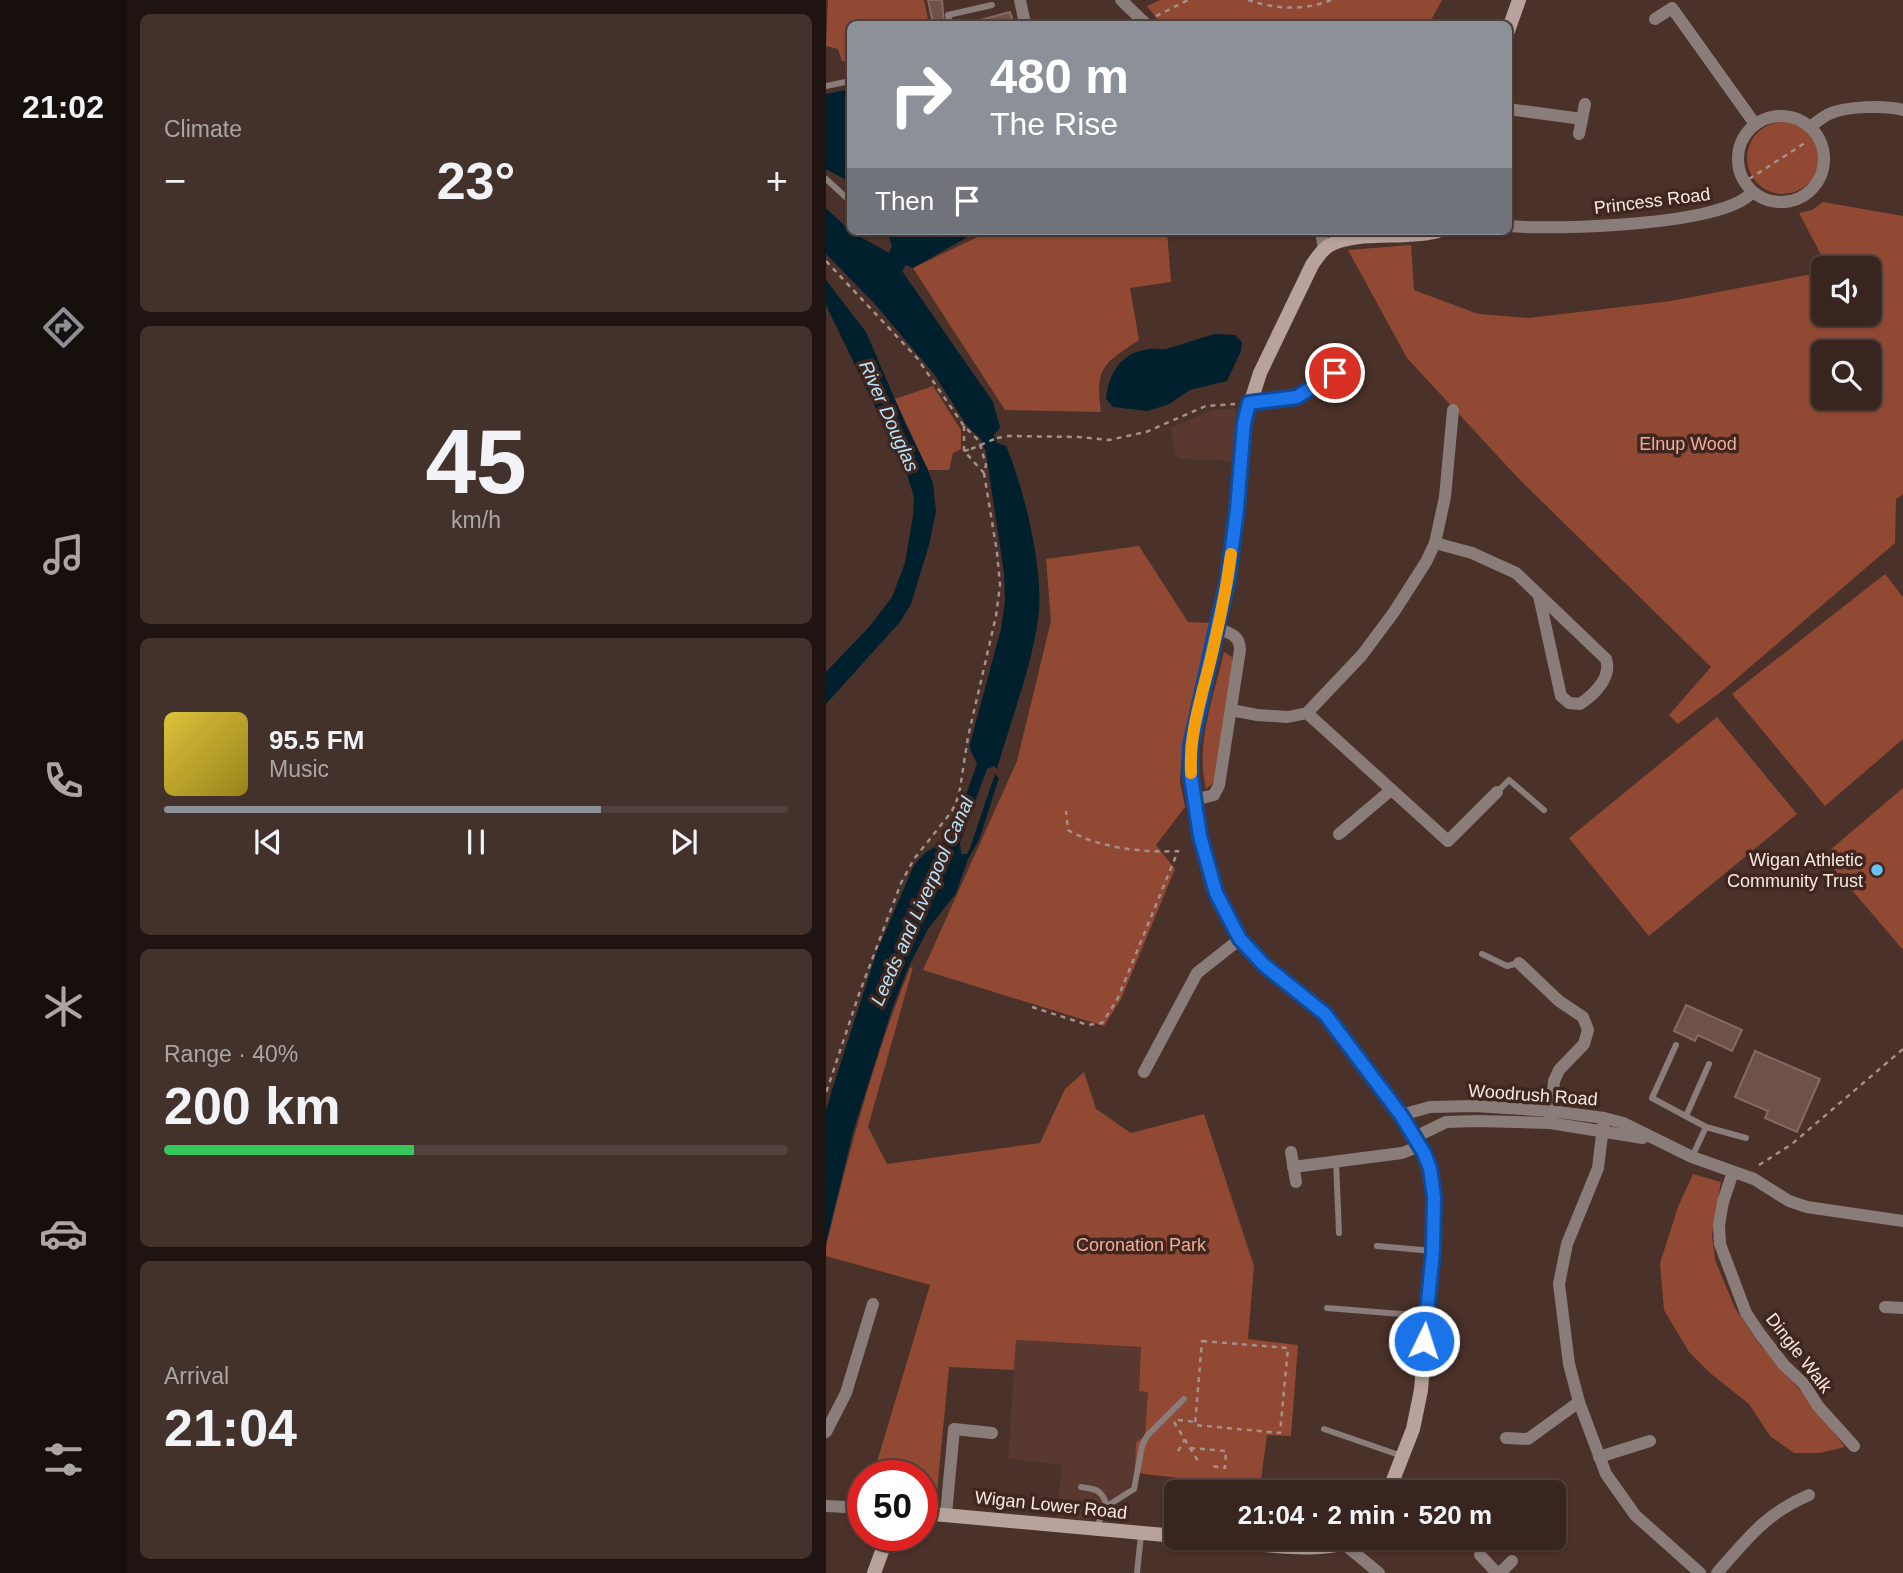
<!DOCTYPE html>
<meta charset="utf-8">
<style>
:root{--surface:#38251f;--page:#43312c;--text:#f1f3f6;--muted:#aba5a4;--line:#52423d;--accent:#8c9099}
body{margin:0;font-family:Arial,sans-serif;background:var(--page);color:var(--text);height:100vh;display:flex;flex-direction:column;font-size:26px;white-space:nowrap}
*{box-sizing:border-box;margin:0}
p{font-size:23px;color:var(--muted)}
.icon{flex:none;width:38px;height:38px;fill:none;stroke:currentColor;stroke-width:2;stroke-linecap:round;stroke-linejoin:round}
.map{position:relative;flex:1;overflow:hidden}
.details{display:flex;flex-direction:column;gap:14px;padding:14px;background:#1f1411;width:700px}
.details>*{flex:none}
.banner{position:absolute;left:21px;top:21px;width:665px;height:214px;border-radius:10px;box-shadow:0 2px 5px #0004,0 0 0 2px var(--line);background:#8c9099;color:#fff;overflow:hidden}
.controls{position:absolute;left:985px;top:256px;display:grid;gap:14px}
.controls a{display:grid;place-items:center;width:70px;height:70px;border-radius:10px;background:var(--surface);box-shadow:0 2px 5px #0004,0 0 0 2px var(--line);font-size:35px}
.speed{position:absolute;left:21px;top:1460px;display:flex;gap:14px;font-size:35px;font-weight:700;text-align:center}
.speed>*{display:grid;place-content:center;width:91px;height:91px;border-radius:50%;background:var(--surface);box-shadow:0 2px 5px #0004,0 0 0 2px var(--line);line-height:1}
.speed .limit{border:10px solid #d22;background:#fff;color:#111}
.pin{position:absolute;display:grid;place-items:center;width:60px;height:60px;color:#fff;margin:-30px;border:4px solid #fff;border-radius:50%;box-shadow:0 2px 7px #0007}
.me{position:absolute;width:77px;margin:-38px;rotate:4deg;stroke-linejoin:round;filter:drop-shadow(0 0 5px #0008)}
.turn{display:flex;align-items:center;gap:24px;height:147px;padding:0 28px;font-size:32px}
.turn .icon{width:91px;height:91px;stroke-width:2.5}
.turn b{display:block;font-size:49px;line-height:60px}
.then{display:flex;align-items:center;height:66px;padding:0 28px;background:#0003;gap:14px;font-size:26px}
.big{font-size:52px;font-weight:700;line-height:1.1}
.details .widget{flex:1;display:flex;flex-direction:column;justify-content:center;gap:10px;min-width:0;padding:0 24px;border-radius:10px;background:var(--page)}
.details .dial{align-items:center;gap:0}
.dial b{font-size:91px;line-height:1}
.song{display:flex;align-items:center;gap:21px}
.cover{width:84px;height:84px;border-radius:10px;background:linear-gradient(135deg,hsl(50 70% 55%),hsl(50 70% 35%))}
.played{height:7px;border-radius:4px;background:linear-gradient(90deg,var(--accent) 70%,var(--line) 70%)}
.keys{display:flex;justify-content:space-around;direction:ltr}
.heat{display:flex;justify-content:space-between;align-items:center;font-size:38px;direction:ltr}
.charge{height:10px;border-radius:5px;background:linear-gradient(90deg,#34c759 40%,var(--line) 0)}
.trip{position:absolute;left:338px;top:1480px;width:402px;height:70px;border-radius:10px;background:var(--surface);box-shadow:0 2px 5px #0004,0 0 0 2px var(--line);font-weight:700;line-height:70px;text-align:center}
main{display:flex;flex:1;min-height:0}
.menu{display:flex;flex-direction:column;width:126px;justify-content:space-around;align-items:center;background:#160f0c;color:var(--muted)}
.menu .icon{width:49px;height:49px}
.menu .on{color:var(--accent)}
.menu b{font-size:32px;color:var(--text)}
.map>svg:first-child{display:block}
</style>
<main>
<nav class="menu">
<b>21:02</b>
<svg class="icon on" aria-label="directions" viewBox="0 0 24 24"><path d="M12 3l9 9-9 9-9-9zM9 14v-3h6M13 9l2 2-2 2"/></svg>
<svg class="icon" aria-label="music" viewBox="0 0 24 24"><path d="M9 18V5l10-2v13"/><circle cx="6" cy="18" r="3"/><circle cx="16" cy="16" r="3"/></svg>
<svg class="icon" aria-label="phone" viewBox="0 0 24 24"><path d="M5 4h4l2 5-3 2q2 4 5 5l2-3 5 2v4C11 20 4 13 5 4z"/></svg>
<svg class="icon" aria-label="climate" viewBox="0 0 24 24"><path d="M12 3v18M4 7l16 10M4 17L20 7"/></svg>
<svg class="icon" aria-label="car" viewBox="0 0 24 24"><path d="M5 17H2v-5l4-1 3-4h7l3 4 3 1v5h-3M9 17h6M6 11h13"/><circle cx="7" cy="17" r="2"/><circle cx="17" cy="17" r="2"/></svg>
<svg class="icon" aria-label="filters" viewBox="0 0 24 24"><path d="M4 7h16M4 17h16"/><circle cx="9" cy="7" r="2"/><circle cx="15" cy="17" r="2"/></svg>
</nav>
<section class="details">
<div class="widget"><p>Climate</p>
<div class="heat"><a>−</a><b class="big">23°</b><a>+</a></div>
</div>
<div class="widget dial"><b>45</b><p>km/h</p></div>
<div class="widget">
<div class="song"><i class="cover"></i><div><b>95.5 FM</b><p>Music</p></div></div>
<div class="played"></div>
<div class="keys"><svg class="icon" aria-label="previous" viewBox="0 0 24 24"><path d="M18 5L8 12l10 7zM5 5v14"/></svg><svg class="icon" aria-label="pause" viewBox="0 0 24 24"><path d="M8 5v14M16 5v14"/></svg><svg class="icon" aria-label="next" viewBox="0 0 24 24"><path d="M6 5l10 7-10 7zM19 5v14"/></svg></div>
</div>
<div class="widget"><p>Range · 40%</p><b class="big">200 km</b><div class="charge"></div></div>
<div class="widget"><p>Arrival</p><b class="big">21:04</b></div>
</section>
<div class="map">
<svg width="1077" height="1573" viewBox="0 0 1077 1573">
<rect width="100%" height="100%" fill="#4a3129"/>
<g fill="#58382f">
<polygon points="410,408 407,461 355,459 349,455 344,428 387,410"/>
<polygon points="190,1340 315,1347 313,1390 322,1391 319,1435 304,1486 301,1491 277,1506 263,1520 231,1516 236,1465 182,1459"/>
</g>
<g fill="#914934" fill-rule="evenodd">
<polygon points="2,0 98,0 103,24 24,24 24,62 16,61 12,49 0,46"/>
<polygon points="334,0 616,0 603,24 335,24 321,6"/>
<circle cx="957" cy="158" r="36"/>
<path d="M997,202L1077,216V494L1070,499L1069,543L896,691L852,724L843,715L885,667L693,479L581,358L522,250L585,245L588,290L652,314L703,318L845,301L997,272L998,313H1043V268H1002L973,213L986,210ZM998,352H1043V397H998Z"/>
<path d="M164,231H341L345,282L304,288L313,340C277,364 269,367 275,412L179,410L87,268Z"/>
<polygon points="107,386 135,430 135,449 127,453 123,470 102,470 69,399"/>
<polygon points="313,546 362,622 385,623 356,751 354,781 359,807 330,845 349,869 295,999 278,1026 97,970 191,761 225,621 220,559"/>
<polygon points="1059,574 1077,597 1077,739 999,806 906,694"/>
<path d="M398,652L406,657V665L390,777L386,784L380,789C369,744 388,696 398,652Z"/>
<polygon points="891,717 971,814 823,936 743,838"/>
<polygon points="1077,788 1077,950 997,856"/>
<path d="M87,967L42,1127L61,1164L214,1143L239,1089L258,1072L270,1109L305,1133L378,1114L428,1266L422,1339L472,1345L465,1436L441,1435L434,1487L318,1474L309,1471L310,1443L319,1435L322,1392L313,1391L315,1347L190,1340L188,1370L123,1367L110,1502L96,1504V1475H47L104,1285L0,1256V1247C23,1152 47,1059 84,968Z"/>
<polygon points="867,1174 895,1182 886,1235 888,1249 889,1260 909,1308 933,1344 976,1392 1019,1447 994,1453 968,1453 944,1436 923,1404 884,1373 863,1352 838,1310 834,1263 852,1207"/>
</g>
<g fill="#00202e">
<polygon points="24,89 24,182 0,169 0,94"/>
<path d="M0,208L24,231L63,253L66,246L61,231H96L99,235L108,231H152L87,268L80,265L76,271L167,402L174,427L168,435L171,443L180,446C198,488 219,573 212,619C205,670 185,719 171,769L168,766L161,769L134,843L135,854H141L144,848L169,774L173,778L153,840L142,859L130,893L102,929L82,968L66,1009L27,1132L0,1243V1110L7,1087L51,951L88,865L100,852L124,839L151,764L144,749V744L175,629L179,601L178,573L160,452L154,438L141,426L108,374L48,303L0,254Z"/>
<polygon points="0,280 40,332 79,423 102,470 107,484 110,511 103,545 85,604 74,622 0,704 0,672 43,627 66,597 79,563 87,516 88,497 80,471 0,305"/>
<path d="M389,334L409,335L416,342L415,351L401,381L364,390L343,404L322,411L287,407L280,399C283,373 294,353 323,349C329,348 335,350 340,349C356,345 373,338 389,334Z"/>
</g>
<g fill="#6e524a" stroke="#866960" stroke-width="2">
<polygon points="102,0 116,0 118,24 107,24"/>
<polygon points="184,12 188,24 152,24 151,21"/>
<polygon points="860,1005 916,1030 906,1051 872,1035 869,1041 848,1031"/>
<polygon points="929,1051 994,1079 971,1132 939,1118 942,1111 909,1097"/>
</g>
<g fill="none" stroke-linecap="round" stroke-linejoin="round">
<g stroke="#a5908a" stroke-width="2.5" stroke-dasharray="5 5" stroke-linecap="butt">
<path d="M422,0C449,9 478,11 505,0"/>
<polyline points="330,16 362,0"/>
<polyline points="923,179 982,141"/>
<polyline points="349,231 351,232"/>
<polyline points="0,261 91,358 138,426 153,441 160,465 158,473 171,552 174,585 170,616 142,737 133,795 126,811 88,859 75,883 33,994 0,1093"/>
<polyline points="138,426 138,451 158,473"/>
<polyline points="171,438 183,436 252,437 283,440 320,432 380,406 409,404"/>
<polyline points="138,451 145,449"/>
<path d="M206,1007L262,1025L276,1023L291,1000L352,851C318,853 272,848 242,830L240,811"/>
<polyline points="933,1165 966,1144 1077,1049"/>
<polygon points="376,1341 462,1348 454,1433 369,1425"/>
<polyline points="352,1420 370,1422"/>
<polyline points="348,1422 372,1461"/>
<polyline points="364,1448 400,1451 399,1468 385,1466"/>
<polyline points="352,1451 359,1439"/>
</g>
<g stroke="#8a7c78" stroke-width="6">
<polyline points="124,24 122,15 166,5"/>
<polyline points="0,86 24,81"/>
<polyline points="0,179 24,201"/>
<polyline points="671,792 683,780 718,810"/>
<polyline points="656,954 681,966 693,963"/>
<polyline points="850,1045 826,1098 880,1127 866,1157"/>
<polyline points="860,1116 883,1064"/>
<polyline points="880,1127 920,1138"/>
<polyline points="510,1161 513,1233"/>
<polyline points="551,1246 607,1251"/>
<polyline points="501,1308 600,1316"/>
<polyline points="498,1429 576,1456"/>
<path d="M255,1487C271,1489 276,1490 281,1506L275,1515L271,1529"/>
<polyline points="281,1506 308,1489 316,1446 321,1436 358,1399"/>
<polyline points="311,1573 315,1535"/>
</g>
<g stroke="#8a7c78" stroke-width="12">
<polyline points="194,0 199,24"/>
<polyline points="295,0 320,24"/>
<polyline points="829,19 846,8 929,124"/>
<polyline points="682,109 756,119"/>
<circle cx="955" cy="159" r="43"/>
<path d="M984,127C990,123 996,117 1003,114C1020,106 1060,105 1077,110"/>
<polyline points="753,134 759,104"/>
<path d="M682,226C727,230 900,226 926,192"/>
<polyline points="495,231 498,249"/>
<polyline points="423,403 471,397 528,360"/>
<path d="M609,543L646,553L690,573L780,659C786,677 769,694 754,704L743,703L735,696L713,596"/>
<polyline points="405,710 431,715 462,717 481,713 536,655 568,612 600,562 609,543 619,497 627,410"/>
<polyline points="481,713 622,841 671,792"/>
<path d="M368,800L388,795L393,785L414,650C414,635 404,633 392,629"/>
<polyline points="513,834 565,790"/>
<polyline points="693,963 733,1001 757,1017 762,1030 758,1044 733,1070 728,1081 725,1119"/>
<polyline points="318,1072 371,973 414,939"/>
<polyline points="575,1115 604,1107 649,1106 725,1111 778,1118 797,1123 866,1157 928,1179 963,1201 981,1207 1077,1221"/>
<polyline points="778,1118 772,1168 741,1244 733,1284 743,1364 753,1402 780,1474 809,1515 874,1573"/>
<polyline points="589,1137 620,1122 651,1121 724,1123 817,1138"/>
<polyline points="465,1152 470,1182"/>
<polyline points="467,1167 576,1153 594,1146"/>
<polyline points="907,1172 897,1202 893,1225 894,1244 920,1313 934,1334 958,1365 978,1384 992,1406 1028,1446"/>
<polyline points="1059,1307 1077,1308"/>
<polyline points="0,1432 20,1393 47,1304"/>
<polyline points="680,1438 702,1439 753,1402"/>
<polyline points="773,1457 824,1441"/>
<polyline points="0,1506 37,1508"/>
<polyline points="120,1514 128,1429 166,1433"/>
<polyline points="518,1544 553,1573"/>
<polyline points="654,1555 671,1573"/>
<polyline points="674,1573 686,1561"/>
<path d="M891,1573C922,1538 939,1514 983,1495"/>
</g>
<g stroke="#b8a29c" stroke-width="14">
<polyline points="682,31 693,0"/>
<path d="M562,1493L587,1429L595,1390L607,1251L608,1197L604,1168L589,1137L575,1115L510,1028L485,1001L438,965L414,939L390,893L384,873L374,837L365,777V745L368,724L392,629L402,578L411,509L418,423L434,373L486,265C491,258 496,249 504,245C530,230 582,240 612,231"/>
<polyline points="96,1513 350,1536"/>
<path d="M379,1538C417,1542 500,1557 531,1538"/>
<polyline points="48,1573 62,1535"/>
</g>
<polyline stroke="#a5908a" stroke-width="2.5" stroke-dasharray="5 5" stroke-linecap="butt" points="145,449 171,438"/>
</g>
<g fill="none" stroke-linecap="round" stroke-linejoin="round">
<g stroke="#114b97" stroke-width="18">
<polyline id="route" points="509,373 471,397 423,403 418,423 411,509 402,578 365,745 365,777 374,836 390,893 414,939 438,965 499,1014 575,1115 598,1153 604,1168 608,1197 607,1251 598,1341"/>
</g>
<use href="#route" stroke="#1a73e8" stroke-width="12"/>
<path stroke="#f59e0b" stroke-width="12" d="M365,773C363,736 374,702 383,666C392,629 400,592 405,554"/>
</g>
<circle fill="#67c4ef" stroke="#3f261f" stroke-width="2.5" cx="1051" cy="870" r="7"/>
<g text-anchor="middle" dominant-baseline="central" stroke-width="7" stroke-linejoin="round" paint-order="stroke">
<g font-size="18" fill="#f9e8e3" stroke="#3f261f">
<text transform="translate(826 201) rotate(-7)">Princess Road</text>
<text transform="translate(707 1095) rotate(4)">Woodrush Road</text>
<text transform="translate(973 1353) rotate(52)">Dingle Walk</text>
<text transform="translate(225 1505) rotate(6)">Wigan Lower Road</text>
</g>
<g font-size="18" fill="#f2ac97" stroke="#3f261f">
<text x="862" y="444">Elnup Wood</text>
<text x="315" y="1245">Coronation Park</text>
</g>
<g font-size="18" fill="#f9e8e3" stroke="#3f261f" text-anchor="end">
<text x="1037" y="860">Wigan Athletic<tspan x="1037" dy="21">Community Trust</tspan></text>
</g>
<g font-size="19" font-style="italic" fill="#b6e5fd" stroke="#3f261f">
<text transform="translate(63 416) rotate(66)">River Douglas</text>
<text transform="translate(96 901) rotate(-66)">Leeds and Liverpool Canal</text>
</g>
</g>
</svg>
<div class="controls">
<a><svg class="icon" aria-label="sound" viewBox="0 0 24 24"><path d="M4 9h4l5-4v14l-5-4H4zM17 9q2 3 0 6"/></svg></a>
<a><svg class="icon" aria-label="search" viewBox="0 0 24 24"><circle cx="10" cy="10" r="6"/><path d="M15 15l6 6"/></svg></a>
</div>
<div class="speed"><div class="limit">50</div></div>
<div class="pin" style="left:509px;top:373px;background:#d93025"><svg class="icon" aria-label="arrive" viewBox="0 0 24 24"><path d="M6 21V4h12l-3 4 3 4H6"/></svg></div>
<svg class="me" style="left:598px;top:1341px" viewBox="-20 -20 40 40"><circle r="17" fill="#1a73e8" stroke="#fff" stroke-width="3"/><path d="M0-11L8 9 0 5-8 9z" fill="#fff"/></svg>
<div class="trip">21:04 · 2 min · 520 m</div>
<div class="banner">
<div class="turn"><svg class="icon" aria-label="right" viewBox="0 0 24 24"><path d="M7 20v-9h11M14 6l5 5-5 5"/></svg><div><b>480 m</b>The Rise</div></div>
<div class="then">Then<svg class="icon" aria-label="arrive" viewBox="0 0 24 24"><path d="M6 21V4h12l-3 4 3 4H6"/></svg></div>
</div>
</div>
</main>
